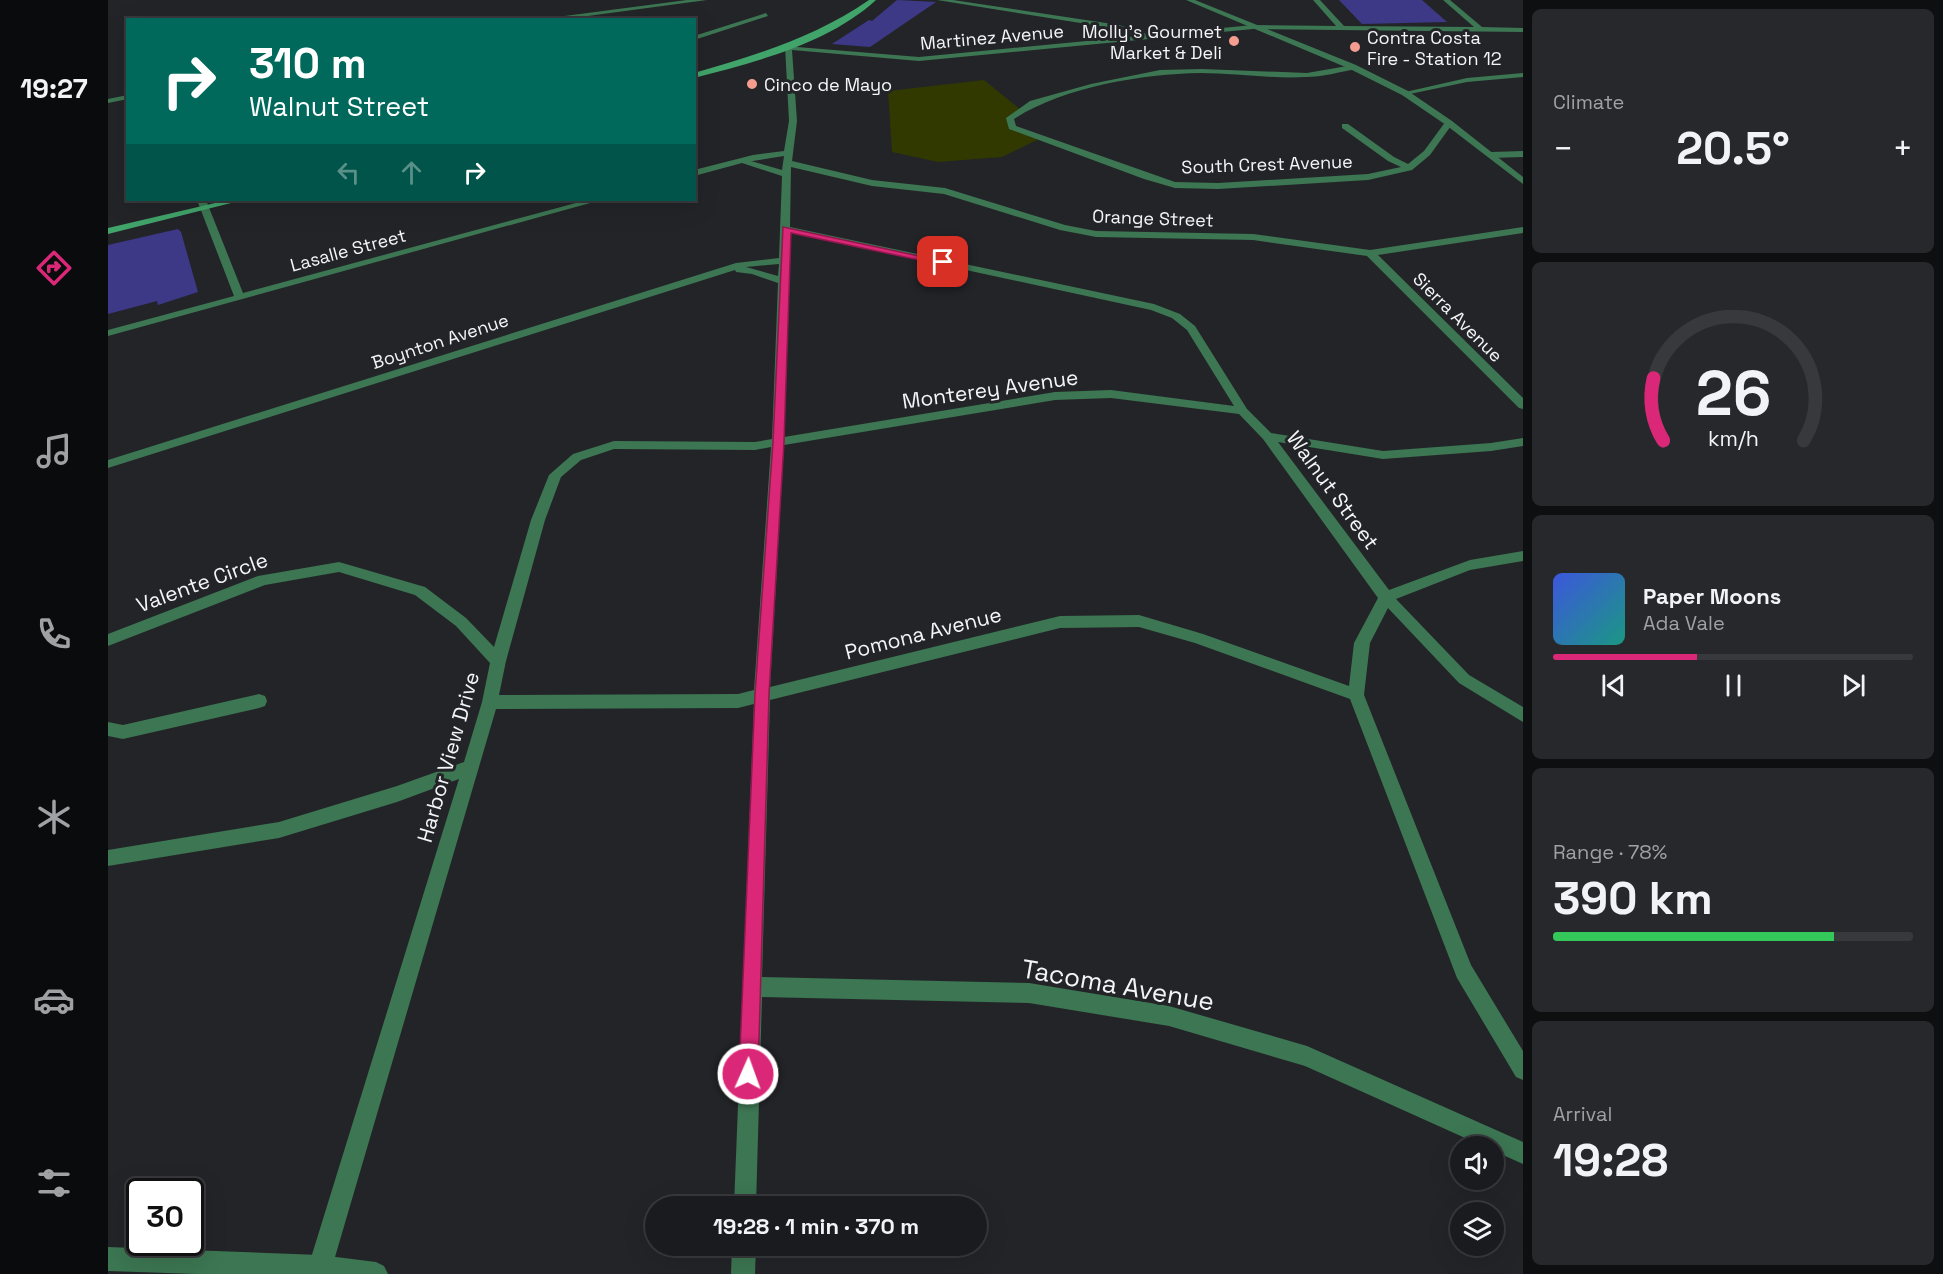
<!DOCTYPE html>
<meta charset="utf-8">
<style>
:root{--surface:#1a1b1e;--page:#27282b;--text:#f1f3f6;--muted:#9fa1a4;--line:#38393c;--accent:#db2777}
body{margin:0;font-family:"Space Grotesk",sans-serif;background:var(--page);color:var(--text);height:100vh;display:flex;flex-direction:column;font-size:22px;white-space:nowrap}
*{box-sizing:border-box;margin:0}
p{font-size:20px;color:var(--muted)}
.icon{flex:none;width:33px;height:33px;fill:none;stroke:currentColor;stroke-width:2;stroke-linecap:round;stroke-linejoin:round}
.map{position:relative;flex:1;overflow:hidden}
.sheet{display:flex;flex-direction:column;gap:9px;padding:9px;background:#0e0f10;width:420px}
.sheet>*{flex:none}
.banner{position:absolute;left:18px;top:18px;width:570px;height:183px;border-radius:0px;box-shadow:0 6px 24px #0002,0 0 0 2px var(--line);background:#00695c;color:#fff;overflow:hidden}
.fabs{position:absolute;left:1342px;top:1136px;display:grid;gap:12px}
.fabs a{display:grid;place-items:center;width:54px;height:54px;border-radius:50%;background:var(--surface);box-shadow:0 6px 24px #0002,0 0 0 2px var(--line);font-size:30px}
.speed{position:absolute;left:18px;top:1178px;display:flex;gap:12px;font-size:30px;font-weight:700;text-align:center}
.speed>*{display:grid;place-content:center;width:78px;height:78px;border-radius:50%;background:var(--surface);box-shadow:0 6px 24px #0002,0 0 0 2px var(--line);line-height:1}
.speed .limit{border:3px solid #111;border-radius:9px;background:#fff;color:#111}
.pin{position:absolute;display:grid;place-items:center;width:51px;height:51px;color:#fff;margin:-26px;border-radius:12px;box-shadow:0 3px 9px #0006}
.me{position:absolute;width:66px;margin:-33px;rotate:2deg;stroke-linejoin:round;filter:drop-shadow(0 0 4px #0008)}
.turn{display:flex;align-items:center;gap:21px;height:126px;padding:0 24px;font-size:27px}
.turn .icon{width:78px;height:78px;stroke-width:2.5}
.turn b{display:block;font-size:42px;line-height:51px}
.lanes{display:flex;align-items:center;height:57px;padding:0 24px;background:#0003;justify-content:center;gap:30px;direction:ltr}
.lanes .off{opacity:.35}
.big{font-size:45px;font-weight:600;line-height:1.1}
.sheet .tile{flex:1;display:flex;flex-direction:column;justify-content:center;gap:9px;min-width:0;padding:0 21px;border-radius:9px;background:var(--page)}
.sheet .dial{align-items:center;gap:0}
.dial svg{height:156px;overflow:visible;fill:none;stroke:var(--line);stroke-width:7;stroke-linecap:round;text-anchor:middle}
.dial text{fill:var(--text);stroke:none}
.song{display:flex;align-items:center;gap:18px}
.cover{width:72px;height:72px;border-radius:9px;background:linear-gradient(135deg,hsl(230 70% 55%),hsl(170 70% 35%))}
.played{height:6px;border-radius:3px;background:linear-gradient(90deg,var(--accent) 40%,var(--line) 40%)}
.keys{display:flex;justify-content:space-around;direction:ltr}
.heat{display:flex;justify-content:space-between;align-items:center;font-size:33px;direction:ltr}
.charge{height:9px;border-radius:4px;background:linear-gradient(90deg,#34c759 78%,var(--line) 0)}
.trip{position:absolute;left:537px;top:1196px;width:342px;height:60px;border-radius:30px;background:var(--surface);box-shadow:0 6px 24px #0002,0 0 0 2px var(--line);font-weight:600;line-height:60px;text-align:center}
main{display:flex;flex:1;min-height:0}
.dock{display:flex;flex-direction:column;width:108px;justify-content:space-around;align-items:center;background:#0a0b0c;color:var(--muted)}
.dock .icon{width:42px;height:42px}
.dock .current{color:var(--accent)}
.dock b{font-size:27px;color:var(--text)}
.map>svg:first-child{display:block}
</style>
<main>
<nav class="dock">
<b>19:27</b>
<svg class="icon current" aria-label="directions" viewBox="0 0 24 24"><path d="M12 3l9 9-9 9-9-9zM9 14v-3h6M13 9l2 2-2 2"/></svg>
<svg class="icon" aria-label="music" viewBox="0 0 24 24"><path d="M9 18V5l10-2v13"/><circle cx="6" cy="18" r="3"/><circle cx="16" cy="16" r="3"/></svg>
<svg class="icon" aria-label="phone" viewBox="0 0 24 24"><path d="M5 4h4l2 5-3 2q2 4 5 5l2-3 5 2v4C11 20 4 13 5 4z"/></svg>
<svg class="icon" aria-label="climate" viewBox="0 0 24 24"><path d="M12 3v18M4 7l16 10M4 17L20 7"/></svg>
<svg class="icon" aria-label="car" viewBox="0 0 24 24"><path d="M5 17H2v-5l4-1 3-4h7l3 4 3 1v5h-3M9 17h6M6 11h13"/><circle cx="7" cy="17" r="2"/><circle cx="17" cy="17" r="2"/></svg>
<svg class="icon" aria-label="filters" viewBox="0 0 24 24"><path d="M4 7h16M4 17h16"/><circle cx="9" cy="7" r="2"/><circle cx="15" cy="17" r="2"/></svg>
</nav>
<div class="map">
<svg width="1415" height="1274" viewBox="0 0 1415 1274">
<rect width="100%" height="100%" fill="#232428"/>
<polygon fill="#313900" points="876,80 913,110 902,118 904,127 933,138 894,157 830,162 784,152 780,91"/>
<g fill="#3d3987">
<polygon points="789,0 828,2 762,47 724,44 761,20 764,21"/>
<polygon points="1231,0 1314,0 1339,22 1254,24"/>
<polygon points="70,229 73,232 90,292 50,305 49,301 0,314 0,245"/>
</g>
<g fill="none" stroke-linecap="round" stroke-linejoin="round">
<g fill="#3c7652" fill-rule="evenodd">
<polygon points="579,0 599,0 450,20 426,20"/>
<path d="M829,0H845L1011,25L1042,35L1145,25L1228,26L1205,0H1212L1236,26L1366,27L1335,0H1342L1374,27L1415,28V32L1145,29L811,61L684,50L689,121L684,161L764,180L837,188L957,225L988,231L1145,234L1262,250L1415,227V233L1270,255L1415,398V409L1411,408L1259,256L1145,240L988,237L952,230L836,194L764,186L683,167L682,227L1046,304L1072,314L1087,326L1139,409L1163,433L1275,451L1383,443L1415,438V446L1383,451L1275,459L1170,442L1281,590L1362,560L1415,551V561L1362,570L1288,599L1361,675L1415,707V722L1351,683L1280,608L1262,643L1256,695L1363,965L1415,1051V1080L1408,1077L1349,978L1242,699L1087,643L1031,627L952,628L662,700L654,977L921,983L1061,1006L1199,1046L1415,1142V1164L1386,1151V1146H1375L1197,1066L1061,1026L921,1003L654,997L648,1206H626L646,704L630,708L388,709L222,1274H198L351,779L289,802L171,838L0,866V850L171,822L289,786L356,762L374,702L382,663L348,626L307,595L231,572L157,585L0,646V634L150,576L231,562L317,587L358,618L386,647L423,520L441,475L465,454L506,441L647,442L664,439L670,283L644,274L628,272L627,270L0,468V460L628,263L671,258L674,176L634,163L586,176V170L645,155L676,151L681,121L677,46L811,57L1031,36L1010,29ZM676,156L674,170L643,161H645ZM682,232L1043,310L1064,318L1079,330L1126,406L1003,390L947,392L676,437ZM671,264L670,276L638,267ZM1003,398L1131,414L1155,439L1270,598L1246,643L1241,686L1095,634L1031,615L952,616L662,687L676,445L947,400ZM663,447L646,690L630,694L391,695L398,661L437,520L453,477L473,460L506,449L647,450Z"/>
<polygon points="658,13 660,16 586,40 586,36"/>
<path d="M1245,65H1248V69C1232,72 1214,77 1198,77C1163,79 1127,73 1092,73C1034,74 955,87 906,119L908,126L1067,182L1110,183L1260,174L1293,167L1280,161L1234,128V124H1240L1286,157L1300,164L1316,151L1338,121H1344L1345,123L1322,155L1304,170L1260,180L1110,189L1067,188L1036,179L901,129L898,118L922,101L983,84L1052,70L1094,69L1199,73Z"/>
<polygon points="1415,73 1415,77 1359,82 1297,95 1293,93 1359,78"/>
<polygon points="20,95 20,99 0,103 0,99"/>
<polygon points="1415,151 1415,157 1383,158 1379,155 1383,152"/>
<polygon points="89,200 98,200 135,293 479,200 493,200 0,336 0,330 126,296"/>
<polygon points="151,694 157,696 159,701 157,706 151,708 15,739 0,736 0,722 15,725"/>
<polygon points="624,1245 648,1245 647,1274 623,1274"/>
</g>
<g fill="#3c7652" fill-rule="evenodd">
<polygon points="1078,0 1087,0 1248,65 1300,91 1344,121 1415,177 1415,184 1338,125 1294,95 1242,69"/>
<polygon points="0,1247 212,1255 268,1262 276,1266 280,1274 89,1274 0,1271"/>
</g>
<g fill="#41a46a" fill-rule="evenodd">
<path d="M761,0H768C720,44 647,62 586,78V73C649,55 707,37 761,0Z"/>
<polygon points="120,200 135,200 0,234 0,228"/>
</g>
</g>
<polygon fill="#db2777" stroke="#8e194d" stroke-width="1.5" points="675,227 839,262 835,265 683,233 676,442 661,694 650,1074 647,1081 640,1084 634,1081 631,1074 647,694 665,442"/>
<g fill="#f59d8e" stroke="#232428" stroke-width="2">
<circle cx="1126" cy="41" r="6"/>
<circle cx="1247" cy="47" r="6"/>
<circle cx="644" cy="84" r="6"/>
</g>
<g text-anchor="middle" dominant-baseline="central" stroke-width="6" stroke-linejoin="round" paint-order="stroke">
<g font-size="18" fill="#f4f5f7" stroke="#232428" text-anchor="start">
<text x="1114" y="31" text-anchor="end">Molly's Gourmet<tspan x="1114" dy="21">Market &amp; Deli</tspan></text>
<text x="1259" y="37">Contra Costa<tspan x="1259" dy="21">Fire - Station 12</tspan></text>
<text x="656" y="84">Cinco de Mayo</text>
</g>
<g font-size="18" fill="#f4f5f7" stroke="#232428">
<text transform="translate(884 37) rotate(-5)">Martinez Avenue</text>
<text transform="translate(1159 164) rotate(-2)">South Crest Avenue</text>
<text transform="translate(1045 218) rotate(2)">Orange Street</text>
<text transform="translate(240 250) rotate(-15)">Lasalle Street</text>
<text transform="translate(1350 317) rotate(45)">Sierra Avenue</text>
<text transform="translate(332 341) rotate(-18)">Boynton Avenue</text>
</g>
<g font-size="21" fill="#f4f5f7" stroke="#232428">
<text transform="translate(882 389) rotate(-8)">Monterey Avenue</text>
<text transform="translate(1225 490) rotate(54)">Walnut Street</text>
<text transform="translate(94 582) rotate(-20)">Valente Circle</text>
<text transform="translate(815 633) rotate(-14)">Pomona Avenue</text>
<text transform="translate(340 757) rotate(-74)">Harbor View Drive</text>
</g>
<g font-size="26" fill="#f4f5f7" stroke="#232428">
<text transform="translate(1010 985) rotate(10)">Tacoma Avenue</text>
</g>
</g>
</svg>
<div class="fabs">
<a><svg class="icon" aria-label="sound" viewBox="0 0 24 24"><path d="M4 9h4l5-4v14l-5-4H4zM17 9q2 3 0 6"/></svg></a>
<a><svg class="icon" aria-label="layers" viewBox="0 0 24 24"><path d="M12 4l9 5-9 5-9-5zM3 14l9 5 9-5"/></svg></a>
</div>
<div class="speed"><div class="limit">30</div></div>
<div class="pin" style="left:835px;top:262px;background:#d93025"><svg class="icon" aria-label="arrive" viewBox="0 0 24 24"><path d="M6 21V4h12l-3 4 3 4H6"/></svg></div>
<svg class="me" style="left:640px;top:1074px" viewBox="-20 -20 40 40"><circle r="17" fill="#db2777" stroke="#fff" stroke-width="3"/><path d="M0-11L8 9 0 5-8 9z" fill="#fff"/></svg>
<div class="trip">19:28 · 1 min · 370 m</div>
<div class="banner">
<div class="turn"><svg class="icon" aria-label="right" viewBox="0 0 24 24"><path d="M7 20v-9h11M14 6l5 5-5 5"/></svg><div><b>310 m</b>Walnut Street</div></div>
<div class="lanes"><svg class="icon off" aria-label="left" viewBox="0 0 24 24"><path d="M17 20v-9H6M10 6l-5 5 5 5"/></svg><svg class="icon off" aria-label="ahead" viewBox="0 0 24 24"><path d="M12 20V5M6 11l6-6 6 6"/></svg><svg class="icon" aria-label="right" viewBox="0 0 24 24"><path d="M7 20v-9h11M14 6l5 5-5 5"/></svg></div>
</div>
</div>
<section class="sheet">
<div class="tile"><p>Climate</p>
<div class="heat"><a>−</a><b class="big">20.5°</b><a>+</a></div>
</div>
<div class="tile dial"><svg viewBox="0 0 100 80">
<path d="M14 69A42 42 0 1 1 86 69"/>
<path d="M14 69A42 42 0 0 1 9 37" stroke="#db2777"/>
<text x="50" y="56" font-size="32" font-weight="700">26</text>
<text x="50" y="72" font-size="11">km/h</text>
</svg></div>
<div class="tile">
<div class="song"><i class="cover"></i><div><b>Paper Moons</b><p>Ada Vale</p></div></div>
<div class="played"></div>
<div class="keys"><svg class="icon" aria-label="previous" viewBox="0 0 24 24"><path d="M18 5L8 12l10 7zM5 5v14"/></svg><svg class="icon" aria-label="pause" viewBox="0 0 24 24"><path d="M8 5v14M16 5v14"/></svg><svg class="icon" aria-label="next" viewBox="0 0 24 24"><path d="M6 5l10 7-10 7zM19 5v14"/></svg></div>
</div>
<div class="tile"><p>Range · 78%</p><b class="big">390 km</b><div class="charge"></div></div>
<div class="tile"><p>Arrival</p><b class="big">19:28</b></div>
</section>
</main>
